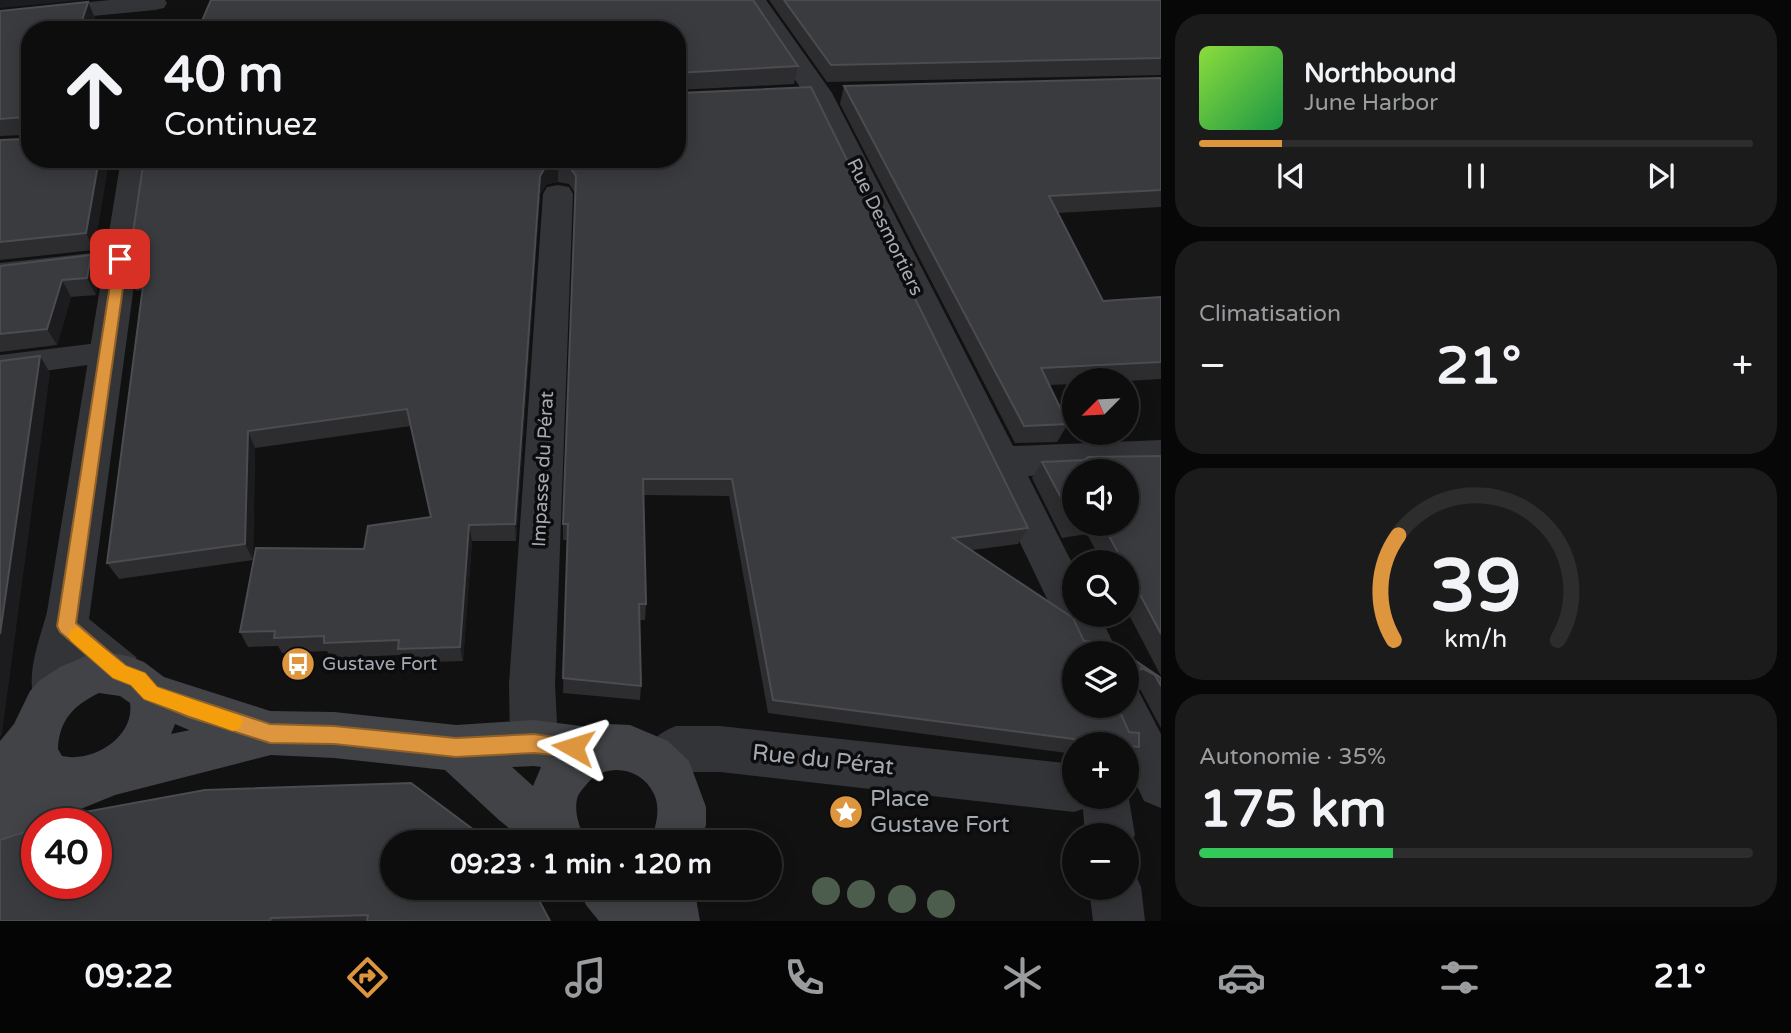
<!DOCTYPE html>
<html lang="fr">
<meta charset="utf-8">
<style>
:root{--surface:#0d0d0e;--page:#1b1b1c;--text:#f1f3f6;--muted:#9a9c9e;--line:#2d2d2e;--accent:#dd953e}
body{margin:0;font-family:"Varela Round",sans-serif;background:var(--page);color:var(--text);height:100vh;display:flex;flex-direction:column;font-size:26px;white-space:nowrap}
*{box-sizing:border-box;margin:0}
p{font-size:23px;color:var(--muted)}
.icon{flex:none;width:38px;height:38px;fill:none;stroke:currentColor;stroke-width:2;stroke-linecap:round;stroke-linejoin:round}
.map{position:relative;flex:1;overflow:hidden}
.panel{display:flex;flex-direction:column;gap:14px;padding:14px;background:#070708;width:630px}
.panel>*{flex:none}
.top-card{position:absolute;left:21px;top:21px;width:665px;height:147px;border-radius:28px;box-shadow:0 4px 18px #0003,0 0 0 2px var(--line);background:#0d0d0e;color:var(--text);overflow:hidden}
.needle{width:46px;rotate:246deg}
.buttons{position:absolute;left:1062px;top:368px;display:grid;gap:14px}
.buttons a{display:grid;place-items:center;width:77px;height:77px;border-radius:50%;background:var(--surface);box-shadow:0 4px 18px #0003,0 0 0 2px var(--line);font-size:35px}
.speed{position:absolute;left:21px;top:808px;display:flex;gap:14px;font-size:35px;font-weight:700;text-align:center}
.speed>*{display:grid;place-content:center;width:91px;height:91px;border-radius:50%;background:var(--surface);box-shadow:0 4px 18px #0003,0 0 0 2px var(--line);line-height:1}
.speed .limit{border:10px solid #d22;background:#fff;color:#111}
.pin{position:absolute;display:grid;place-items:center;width:60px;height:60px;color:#fff;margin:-30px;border-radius:14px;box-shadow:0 4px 10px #0006}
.me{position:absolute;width:77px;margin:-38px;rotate:276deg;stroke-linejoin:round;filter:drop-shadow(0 0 5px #0008)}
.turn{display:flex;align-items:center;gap:24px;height:147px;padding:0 28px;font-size:32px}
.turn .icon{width:91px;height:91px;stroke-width:2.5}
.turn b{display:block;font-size:49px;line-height:60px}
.big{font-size:52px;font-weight:800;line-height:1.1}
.panel .card{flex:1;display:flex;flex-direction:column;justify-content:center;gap:10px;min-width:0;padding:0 24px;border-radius:28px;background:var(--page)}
.panel .dial{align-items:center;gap:0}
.dial svg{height:182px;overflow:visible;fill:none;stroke:var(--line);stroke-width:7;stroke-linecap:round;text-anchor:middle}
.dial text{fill:var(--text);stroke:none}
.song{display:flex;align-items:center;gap:21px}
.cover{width:84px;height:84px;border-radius:10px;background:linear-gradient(135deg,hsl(90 70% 55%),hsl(140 70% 35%))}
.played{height:7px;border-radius:4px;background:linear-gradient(90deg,var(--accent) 15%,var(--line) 15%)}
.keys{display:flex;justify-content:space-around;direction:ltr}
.heat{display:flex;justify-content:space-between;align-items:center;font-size:38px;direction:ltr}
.charge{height:10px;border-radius:5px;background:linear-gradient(90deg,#34c759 35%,var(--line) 0)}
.trip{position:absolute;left:380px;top:830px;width:402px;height:70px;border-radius:35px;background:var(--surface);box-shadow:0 4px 18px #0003,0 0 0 2px var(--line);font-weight:800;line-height:70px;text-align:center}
.menu{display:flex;height:112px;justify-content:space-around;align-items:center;background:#050506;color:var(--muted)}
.menu .icon{width:49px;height:49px}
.menu .on{color:var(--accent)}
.menu b{font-size:32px;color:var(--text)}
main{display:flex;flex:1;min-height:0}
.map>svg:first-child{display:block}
</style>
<main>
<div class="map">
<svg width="1161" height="921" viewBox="0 0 1161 921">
<rect width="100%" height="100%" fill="#111112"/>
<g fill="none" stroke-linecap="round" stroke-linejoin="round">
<g fill="#333437" fill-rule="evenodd">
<polygon points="120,250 130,252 134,259 130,266 0,281 0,263"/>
<polygon points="106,342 117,345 121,353 117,361 0,377 0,355"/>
</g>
<g fill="#333437" fill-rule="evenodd">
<polygon points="110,0 165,0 167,3 164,8 155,10 0,25 0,11"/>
<polygon points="742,0 766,0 832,93 1013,446 1161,440 1161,470 1074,471 1074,474 1028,476 1074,567 1074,614 1099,614 1118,653 1074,655 804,93"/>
<path d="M121,159H151L89,619L136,657L142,672L136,687L120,693L104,687L78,664C74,681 78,695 70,712L54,718L38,712C23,679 38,646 47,612Z"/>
<polygon points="558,185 569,187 573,194 555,684 558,743 551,759 534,766 517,759 510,743 509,684 543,194 547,187"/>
<polygon points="1127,685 1138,690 1161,734 1161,808 1144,801 1127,765 1127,744 1117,744 1099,705 1127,705"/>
<path d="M676,726H720L1074,764V796H1127V788L1135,835L1127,853V835H1085L1083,809L1074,812L720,772H687L679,781L662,787L645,781L638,764C647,744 656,734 676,726Z"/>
<polygon points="1127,866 1133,869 1141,887 1145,921 1093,921 1089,887 1127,887"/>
</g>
<g fill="#414347" fill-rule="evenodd">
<path d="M98,651L128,656L144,662L164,677L270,711L334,712L456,725L534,720L596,728L609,724L630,725L668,741L689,761L706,807V825L700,842H650C656,827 661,809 654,794C641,766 604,762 586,785C582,790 578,794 577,799C574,814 580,828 586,842H526L499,820L445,770L334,758L271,755L115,795L44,824H37V827L0,843V741L14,724L30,691L40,680L60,667ZM99,693L120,696L130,703C135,737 93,763 62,756L58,749C59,720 74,705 99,693ZM175,724L189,730H190L171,734ZM534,766L541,767L533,786L512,767Z"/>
<polygon points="578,887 639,887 643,892 642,887 694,887 700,921 599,921 586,905"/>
</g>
</g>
<g fill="#4d5d4d">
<circle cx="826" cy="891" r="14"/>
<circle cx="861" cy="894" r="14"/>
<circle cx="902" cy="899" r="14"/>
<circle cx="941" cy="904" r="14"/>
</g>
<g fill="#2d2d30" fill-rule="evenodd">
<polygon points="769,0 1161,0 1161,75 827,82"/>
<polygon points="88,2 95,18 30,30 109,159 94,250 0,260 0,140 23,139 23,135 0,136 0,11"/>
<polygon points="677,30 798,66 794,84 677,90"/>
<polygon points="1161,78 1161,207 1058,213 1103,301 1161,297 1161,379 1127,381 1127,380 1074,380 1074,384 1049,385 1068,424 1057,442 1015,443 840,104 844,86"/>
<polygon points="144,159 677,159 1028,528 1018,544 972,550 1074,653 1139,747 1127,758 1127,744 1074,744 1074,754 768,713 729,496 643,495 646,604 645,620 639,620 641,686 640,700 563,693 567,540 563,540 563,524 575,193 569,184 558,182 547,184 540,194 516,541 472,541 463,661 402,663 400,655 330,658 327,651 282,653 278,646 248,647 240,632 364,549 431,517 411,426 255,448 253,560 119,579 107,563 142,290 136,291 127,273"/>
<polygon points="91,255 100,272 96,295 71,297 57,345 0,352 0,266"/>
<path d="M1161,456V676L1127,611V562H1102L1087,534L1062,538L1032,478L1042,462ZM1074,471L1127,523H1074Z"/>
<polygon points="1127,655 1161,678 1161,728 1140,689 1139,688 1127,700"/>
<polygon points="0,840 550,921 0,921"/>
</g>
<g fill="#1c1c1e">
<polygon points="0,0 84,0 0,8"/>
<polygon points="88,2 95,18 91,30 79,30"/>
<polygon points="99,159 109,159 94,250 86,233"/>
<polygon points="558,164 558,182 547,184 540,194 516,541 515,524 540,176 546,166"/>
<polygon points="91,255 100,272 96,295 87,278"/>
<polygon points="62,280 71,297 57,345 47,329"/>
<polygon points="40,356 50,373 2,734 0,737 0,634"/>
<polygon points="248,431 255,448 253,560 245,544"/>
<polygon points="469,525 472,541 463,661 460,647"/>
</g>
<g fill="#3a3b3e" stroke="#4a4c50" stroke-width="2">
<polygon points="211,0 753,0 798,66 677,73 677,30 198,30"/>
<polygon points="784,0 1161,0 1161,58 831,65"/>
<polygon points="88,2 79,30 30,30 30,159 99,159 86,233 0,242 0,140 23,139 23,117 0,119 0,11"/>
<polygon points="1161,78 1161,190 1049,196 1103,301 1161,297 1161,362 1041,368 1068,424 1024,426 844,86"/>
<polygon points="811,87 1028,528 953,538 1073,618 1084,641 1108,642 1124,653 1074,653 1074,705 1117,705 1129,732 1139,733 1139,747 1127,746 1127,744 1112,744 773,700 732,479 643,479 646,604 639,604 641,686 563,678 568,524 563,524 576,176 569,166 558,164 546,166 540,176 515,524 469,525 460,647 398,649 399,640 324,643 324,636 274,638 275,631 240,632 256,548 364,549 368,526 431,517 407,409 248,431 245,544 107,563 145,271 127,273 144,159 677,159 677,92 679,93"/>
<polygon points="91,255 87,278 62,280 47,329 0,334 0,266"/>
<polygon points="40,356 0,634 0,361"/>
<polygon points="1161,456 1161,634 1127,570 1127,562 1123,562 1102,523 1127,523 1127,471 1074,471 1074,522 1042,462 1085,460 1088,457"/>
<polygon points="1127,655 1161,678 1161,686 1155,675 1142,668 1139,671 1139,688 1127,689"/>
<polygon points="411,783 490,842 392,842 392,887 532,887 550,921 367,921 368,915 271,918 270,921 0,921 0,840 37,828 37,884 96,884 96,824 47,824 67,817 85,812 205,790"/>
</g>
<polygon fill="#dd953e" stroke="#906128" stroke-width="2" points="120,255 127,259 76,623 126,666 145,673 157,687 270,724 334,726 456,738 534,734 580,741 583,747 580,754 573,757 534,753 456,757 334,744 270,743 189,717 144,699 131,685 113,678 60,632 57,626 114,259"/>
<polygon fill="#f59e0b" points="77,627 126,666 145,673 157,687 240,716 243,722 240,728 233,731 144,699 131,685 113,678 71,641 68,636 71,630"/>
<defs>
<g id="bus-disc" transform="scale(1.75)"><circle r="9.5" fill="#dd953e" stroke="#0c0c0d"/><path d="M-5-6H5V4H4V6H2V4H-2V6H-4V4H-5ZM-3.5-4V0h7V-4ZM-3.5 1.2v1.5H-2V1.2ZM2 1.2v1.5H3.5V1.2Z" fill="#fff"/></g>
<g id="sight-disc" transform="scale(1.75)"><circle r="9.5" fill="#dd953e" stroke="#0c0c0d"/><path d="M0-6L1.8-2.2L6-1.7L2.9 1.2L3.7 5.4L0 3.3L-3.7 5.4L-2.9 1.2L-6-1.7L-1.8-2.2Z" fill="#fff"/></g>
</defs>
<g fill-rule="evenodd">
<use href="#bus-disc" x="298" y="664"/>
<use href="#sight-disc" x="846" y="812"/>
</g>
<g text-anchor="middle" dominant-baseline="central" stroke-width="7" stroke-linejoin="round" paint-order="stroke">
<g font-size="19" fill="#a4aab2" stroke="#0c0c0d">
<text transform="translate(885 227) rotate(64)">Rue Desmortiers</text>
<text transform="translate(543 469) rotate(-87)">Impasse du Pérat</text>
</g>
<g font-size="19" fill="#a4aab2" stroke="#0c0c0d" text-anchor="start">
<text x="322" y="664">Gustave Fort</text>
</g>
<g font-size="23" fill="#a4aab2" stroke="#0c0c0d">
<text transform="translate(823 760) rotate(6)">Rue du Pérat</text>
</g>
<g font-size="23" fill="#a4aab2" stroke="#0c0c0d" text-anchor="start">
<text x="870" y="799">Place<tspan x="870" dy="26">Gustave Fort</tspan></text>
</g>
</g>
</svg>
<div class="buttons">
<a><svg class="needle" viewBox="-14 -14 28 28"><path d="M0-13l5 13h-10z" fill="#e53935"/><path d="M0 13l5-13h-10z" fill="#9a9c9e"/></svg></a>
<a><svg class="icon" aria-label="sound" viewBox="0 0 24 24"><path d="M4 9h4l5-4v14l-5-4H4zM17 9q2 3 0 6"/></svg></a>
<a><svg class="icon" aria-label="search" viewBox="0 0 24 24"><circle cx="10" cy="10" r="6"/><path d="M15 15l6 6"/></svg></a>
<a><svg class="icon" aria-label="layers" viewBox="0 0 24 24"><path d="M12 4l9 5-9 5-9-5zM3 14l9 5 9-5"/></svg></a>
<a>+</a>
<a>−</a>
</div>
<div class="speed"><div class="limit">40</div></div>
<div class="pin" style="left:120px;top:259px;background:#d93025"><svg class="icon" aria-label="arrive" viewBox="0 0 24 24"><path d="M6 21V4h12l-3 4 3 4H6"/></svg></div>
<svg class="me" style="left:573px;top:747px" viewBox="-20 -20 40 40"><path d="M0-17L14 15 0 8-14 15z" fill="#dd953e" stroke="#fff" stroke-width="4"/></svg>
<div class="trip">09:23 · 1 min · 120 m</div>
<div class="top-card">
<div class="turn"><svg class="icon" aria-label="ahead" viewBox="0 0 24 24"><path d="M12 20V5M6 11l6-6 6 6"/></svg><div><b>40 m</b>Continuez</div></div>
</div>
</div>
<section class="panel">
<div class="card">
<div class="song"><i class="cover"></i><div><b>Northbound</b><p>June Harbor</p></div></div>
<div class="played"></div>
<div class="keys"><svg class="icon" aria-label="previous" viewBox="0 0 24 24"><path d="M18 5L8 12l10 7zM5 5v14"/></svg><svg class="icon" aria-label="pause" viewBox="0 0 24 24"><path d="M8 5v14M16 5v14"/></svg><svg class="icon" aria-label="next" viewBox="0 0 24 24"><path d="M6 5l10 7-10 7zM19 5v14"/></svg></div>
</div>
<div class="card"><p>Climatisation</p>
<div class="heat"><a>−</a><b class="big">21°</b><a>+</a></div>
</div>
<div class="card dial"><svg viewBox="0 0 100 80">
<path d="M14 69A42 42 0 1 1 86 69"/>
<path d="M14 69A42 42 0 0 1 16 23" stroke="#dd953e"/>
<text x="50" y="56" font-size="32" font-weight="700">39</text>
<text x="50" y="72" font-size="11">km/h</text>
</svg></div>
<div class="card"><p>Autonomie · 35%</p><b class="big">175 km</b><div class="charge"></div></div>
</section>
</main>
<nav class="menu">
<b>09:22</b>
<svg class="icon on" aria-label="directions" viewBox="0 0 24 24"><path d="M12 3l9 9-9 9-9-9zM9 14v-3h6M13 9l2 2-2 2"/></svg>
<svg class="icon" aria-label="music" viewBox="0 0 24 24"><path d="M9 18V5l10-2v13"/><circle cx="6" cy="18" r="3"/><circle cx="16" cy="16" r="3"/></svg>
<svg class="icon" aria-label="phone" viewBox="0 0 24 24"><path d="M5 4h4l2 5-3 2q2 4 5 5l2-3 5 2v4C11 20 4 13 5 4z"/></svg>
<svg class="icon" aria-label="climate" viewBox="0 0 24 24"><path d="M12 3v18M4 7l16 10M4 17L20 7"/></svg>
<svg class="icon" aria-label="car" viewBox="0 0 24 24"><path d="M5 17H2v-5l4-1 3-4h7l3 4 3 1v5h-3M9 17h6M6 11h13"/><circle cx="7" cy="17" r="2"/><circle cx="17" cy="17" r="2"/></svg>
<svg class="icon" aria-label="filters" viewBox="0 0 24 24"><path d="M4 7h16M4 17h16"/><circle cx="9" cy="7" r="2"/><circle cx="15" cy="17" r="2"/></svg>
<b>21°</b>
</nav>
